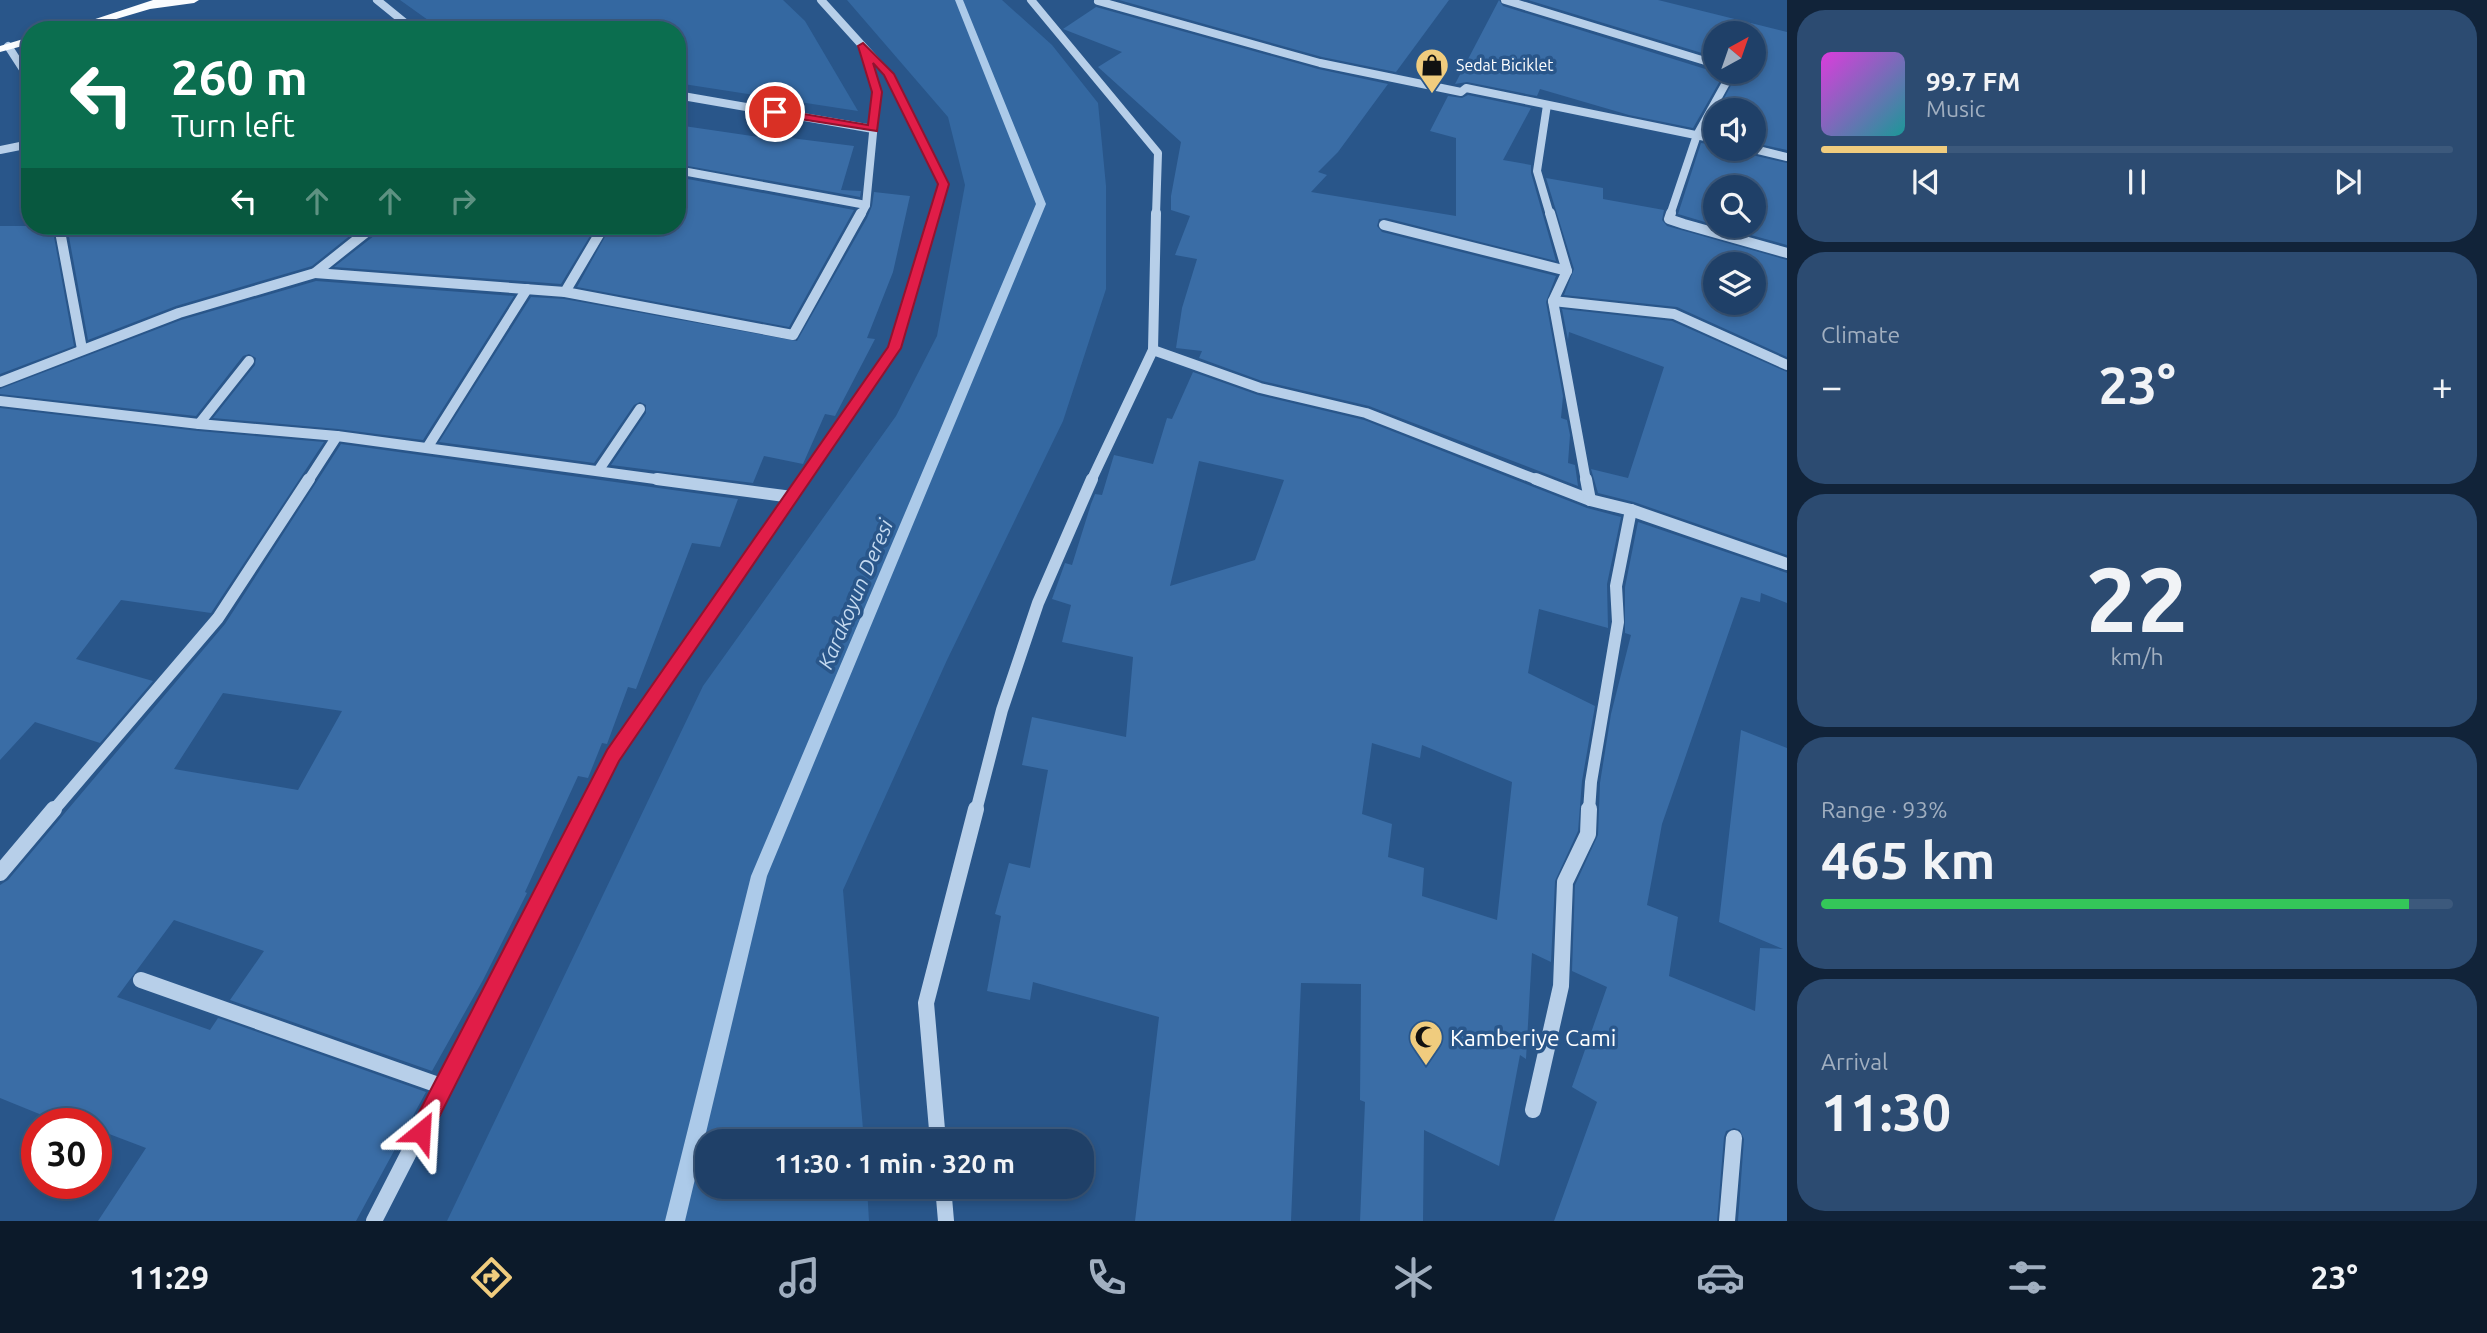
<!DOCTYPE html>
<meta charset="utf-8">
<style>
:root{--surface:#1f4068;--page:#2c4b71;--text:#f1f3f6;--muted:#a1afc0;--line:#3c597c;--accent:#f0cc7e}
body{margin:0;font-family:Ubuntu,sans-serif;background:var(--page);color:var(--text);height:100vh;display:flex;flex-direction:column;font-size:26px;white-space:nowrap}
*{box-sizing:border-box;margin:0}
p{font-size:23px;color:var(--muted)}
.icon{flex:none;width:38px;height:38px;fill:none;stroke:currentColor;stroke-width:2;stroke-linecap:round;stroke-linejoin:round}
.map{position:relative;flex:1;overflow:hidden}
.drawer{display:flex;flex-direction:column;gap:10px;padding:10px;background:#112339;width:700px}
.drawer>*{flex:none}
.banner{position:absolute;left:21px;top:21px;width:665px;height:214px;border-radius:28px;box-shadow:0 4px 10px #0003,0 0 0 2px var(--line);background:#0b6e4f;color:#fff;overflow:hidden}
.needle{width:46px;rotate:40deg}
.tools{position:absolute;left:1703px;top:21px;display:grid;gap:14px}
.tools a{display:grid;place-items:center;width:63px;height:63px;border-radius:50%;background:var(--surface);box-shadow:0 4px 10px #0003,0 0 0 2px var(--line);font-size:35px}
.speed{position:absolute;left:21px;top:1108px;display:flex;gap:14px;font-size:35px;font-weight:700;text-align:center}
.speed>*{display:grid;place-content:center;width:91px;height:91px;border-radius:50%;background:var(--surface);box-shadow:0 4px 10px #0003,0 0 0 2px var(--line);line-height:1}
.speed .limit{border:10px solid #d22;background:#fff;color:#111}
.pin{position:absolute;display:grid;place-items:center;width:60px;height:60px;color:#fff;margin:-30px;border:4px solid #fff;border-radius:50%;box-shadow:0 2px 7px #0007}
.me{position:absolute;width:77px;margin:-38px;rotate:27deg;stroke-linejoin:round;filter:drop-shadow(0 0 5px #0008)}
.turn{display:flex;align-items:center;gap:24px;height:147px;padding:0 35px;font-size:32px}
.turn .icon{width:91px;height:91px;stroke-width:2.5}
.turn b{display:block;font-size:49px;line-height:60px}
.lanes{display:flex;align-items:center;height:66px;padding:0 35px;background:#0003;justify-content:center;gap:35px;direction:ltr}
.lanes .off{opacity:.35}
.big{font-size:52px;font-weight:700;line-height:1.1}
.drawer .tile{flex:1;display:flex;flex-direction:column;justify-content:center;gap:10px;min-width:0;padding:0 24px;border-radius:28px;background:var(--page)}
.drawer .dial{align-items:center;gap:0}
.dial b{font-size:91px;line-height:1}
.song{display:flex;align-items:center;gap:21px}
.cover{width:84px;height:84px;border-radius:10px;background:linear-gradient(135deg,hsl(300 70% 55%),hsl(180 70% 35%))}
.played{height:7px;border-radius:4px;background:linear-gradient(90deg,var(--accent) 20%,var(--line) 20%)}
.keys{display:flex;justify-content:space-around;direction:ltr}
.heat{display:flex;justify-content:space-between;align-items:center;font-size:38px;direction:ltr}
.charge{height:10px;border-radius:5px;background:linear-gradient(90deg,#34c759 93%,var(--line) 0)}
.trip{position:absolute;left:695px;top:1129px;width:399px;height:70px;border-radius:28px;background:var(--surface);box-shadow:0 4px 10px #0003,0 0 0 2px var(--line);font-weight:700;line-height:70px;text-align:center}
.dock{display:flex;height:112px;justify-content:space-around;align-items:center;background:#0c1a2a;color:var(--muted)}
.dock .icon{width:49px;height:49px}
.dock .current{color:var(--accent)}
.dock b{font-size:32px;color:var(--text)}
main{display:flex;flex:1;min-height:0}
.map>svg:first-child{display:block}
</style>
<main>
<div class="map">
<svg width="1787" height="1221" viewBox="0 0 1787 1221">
<rect width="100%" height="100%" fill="#29568a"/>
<g fill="#3468a1">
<polygon points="400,0 783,0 805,21 858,111 677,83 677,30 442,30"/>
<polygon points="847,0 1002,0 1052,45 1098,103 1106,186 1106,289 1063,421 947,660 843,890 864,1141 707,1141 707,1186 867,1187 869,1221 447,1221 703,686 896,416 937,336 965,185 948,117"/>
</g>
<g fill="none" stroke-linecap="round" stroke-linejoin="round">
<polygon fill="#accae9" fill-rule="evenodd" points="955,0 963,0 1046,204 767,876 685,1221 665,1221 751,876 1036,204"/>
</g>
<g fill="#3a6da6" fill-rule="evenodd">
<polygon points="1119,0 1449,0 1396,72 1322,57"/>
<polygon points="1499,0 1503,6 1715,72 1725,72 1693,128 1629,115 1540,89 1537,96 1467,82 1455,84"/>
<polygon points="1528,0 1658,0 1787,32 1787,150 1754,143 1754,110 1718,110 1738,72 1754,72 1754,33 1715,33 1715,57"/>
<polygon points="1096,7 1318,69 1388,84 1338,152 1318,172 1327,175 1311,192 1456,216 1456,138 1430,131 1448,96 1462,98 1468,95 1531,108 1503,160 1531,165 1531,173 1556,261 1386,218 1379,219 1377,226 1382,232 1556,276 1546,302 1563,396 1561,418 1567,420 1570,435 1568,463 1575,465 1578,486 1369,406 1262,381 1199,358 1202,351 1176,348 1182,308 1197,259 1175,255 1190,216 1171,210 1171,196 1181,142 1098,67 1122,52 1063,29"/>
<polygon points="677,125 773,139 775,136 854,146 841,190 861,191 860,197 677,164"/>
<polygon points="1701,143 1715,145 1715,149 1748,149 1752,155 1787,163 1787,245 1718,226 1754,226 1754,187 1715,187 1715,225 1678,214"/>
<polygon points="677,177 854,210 789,327 577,287 611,226 677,226"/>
<path d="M1546,178L1603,188V199L1664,210L1662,220L1667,226L1787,260V357L1677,307L1564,295L1574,269ZM1715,264H1754V303H1715Z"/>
<polygon points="874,192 910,196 893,272 867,338 875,339 835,416 825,414 803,464 764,456 753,483 611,465 646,413 646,405 640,402 634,405 594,463 439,442 531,297 564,299 797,341 867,218 872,206"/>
<polygon points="0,226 52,226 74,346 0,374"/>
<polygon points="67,226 362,226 312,266 176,306 88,340"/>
<polygon points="381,226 488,226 556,237 566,226 596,226 561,284 334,267 379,232"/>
<polygon points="316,281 514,296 423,440 338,429 213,418 255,365 256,358 249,354 243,356 196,416 0,394 0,389 181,320"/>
<polygon points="1562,309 1672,321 1787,372 1787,555 1634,502 1598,493 1591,469 1628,478 1664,367 1569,332 1568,340"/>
<path d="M1193,372L1258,395L1364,420L1587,508L1621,517L1607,584L1608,628L1539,609L1528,673L1595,706L1582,781L1578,831L1555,881L1551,962L1532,953L1526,1059L1520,1055L1499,1166L1424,1130L1423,1221H1360L1365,1102L1360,1100L1361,984L1301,983L1291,1221H1135L1159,1017L1033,982L1030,1000L987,991L1001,916L995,914L1009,863L1030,868L1048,770L1022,765L1032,717L1126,737L1133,657L1062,642L1071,605L1052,599L1065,563L1072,565L1091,504L1095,494L1102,495L1114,455L1153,464L1167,418L1172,419ZM1199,461L1284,480L1255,560L1170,586ZM1372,743L1420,758L1422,745L1512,782L1497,920L1422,896L1424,868L1388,857L1392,824L1362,814Z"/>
<polygon points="0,408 198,431 324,442 211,613 121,600 76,659 153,681 100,743 35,722 0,760"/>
<path d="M341,444L738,499L720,547L692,543L636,689L628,687L607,744L602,743L588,778L578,776L525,892L527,893L483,980L432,1071L230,1000L264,951L174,920L117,997L210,1030L218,1018L426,1092L356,1221H98L146,1148L96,1129V1124H64L0,1098V885L8,880L225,624ZM223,693L342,711L298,790L174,769Z"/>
<polygon points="1638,522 1787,573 1787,603 1761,593 1760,602 1741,597 1662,824 1647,905 1678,917 1669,976 1755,1011 1760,948 1783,949 1719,922 1741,730 1787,748 1787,1221 1738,1221 1744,1139 1740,1130 1734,1128 1726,1131 1724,1137 1717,1221 1554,1221 1597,1102 1572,1087 1607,987 1572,971 1575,885 1598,835 1600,783 1611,714 1631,635 1625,633 1625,587"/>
</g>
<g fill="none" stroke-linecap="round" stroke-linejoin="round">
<g stroke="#b7cfe9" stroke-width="8">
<polyline points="377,0 414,30"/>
<polyline points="821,0 888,74 944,184 935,215"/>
<polyline points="1031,0 1158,153 1156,215"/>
<polyline points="1505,0 1715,64"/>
<polyline points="1098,1 1320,63 1461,92 1466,88 1715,139"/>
<polyline points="8,46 30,80"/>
<polyline points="677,95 873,129"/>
<polyline points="1547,105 1537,171 1550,215"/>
<polyline points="1754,149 1787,157"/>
<polyline points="0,150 30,144"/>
<polyline points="677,170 866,205"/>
<polyline points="861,215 866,205 877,92 865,52"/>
<polyline points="1670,215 1697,135 1732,72"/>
</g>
<g stroke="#b7cfe9" stroke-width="10">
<polyline points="1550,213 1567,271 1553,301 1674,314 1787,365"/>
<polyline points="1671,213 1669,219 1684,224 1787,253"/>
<polyline points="1384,225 1567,271"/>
<polyline points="59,226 82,349"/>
<polyline points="315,273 565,292 793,335 861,213"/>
<polyline points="565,292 604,226"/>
<polyline points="1553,301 1586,481"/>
<polyline points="1153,350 1260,388 1366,413 1540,481"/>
<polyline points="0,382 179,313 315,273 374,226"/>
<polyline points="0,401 199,424 337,436 670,481"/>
<polyline points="199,424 249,361"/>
<polyline points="427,448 527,289"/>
<polyline points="598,471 640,409"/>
<polyline points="308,481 337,436"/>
<polyline points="803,481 895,348 935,213"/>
<polyline points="1091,481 1153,350 1156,213"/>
</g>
<g stroke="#b7cfe9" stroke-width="12">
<polyline points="657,479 792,497"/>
<polyline points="1536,479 1590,500 1631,510 1787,564"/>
<polyline points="1586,479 1590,500"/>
<polyline points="53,811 218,618 309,479"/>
<polyline points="584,811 613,755 804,479"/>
<polyline points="976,811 1002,710 1038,603 1092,479"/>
<polyline points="1589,811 1591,782 1618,622 1616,586 1631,510"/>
</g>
<g stroke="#b7cfe9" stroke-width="16">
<polyline points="0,873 54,809"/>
<polyline points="141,980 444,1087"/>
<polyline points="1533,1110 1561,986 1565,882 1588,834 1589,809"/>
<polyline points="938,1141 926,1003 976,809"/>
<polyline points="943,1186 946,1221"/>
<polyline points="374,1221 585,809"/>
<polyline points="1727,1221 1734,1138"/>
</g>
<g fill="#fafcfe" fill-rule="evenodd">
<polygon points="153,0 199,0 194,3 150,9 79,30 62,30"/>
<polygon points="30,37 30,44 0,52 0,46"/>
</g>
</g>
<polygon fill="#e11d48" stroke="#92132f" stroke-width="2" points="863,43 894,74 949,184 901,348 619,761 428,1139 421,1142 413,1139 410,1132 413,1124 607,750 888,347 938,184 884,75 873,63 882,92 877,131 775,115 770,112 775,109 868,125 872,92 858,46"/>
<defs>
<g id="shop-pin" transform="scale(1.75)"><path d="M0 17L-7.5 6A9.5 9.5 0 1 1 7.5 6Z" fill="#f0cc7e" stroke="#29568a"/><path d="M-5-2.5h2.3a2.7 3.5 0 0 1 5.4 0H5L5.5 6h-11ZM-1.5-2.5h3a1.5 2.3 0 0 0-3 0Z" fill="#111"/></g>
<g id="mosque-pin" transform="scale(1.75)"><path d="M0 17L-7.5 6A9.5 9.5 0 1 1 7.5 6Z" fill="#f0cc7e" stroke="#29568a"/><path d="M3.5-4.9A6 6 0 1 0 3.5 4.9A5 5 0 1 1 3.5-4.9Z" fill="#111"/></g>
</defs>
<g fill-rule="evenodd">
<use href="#shop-pin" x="1432" y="65"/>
<use href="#mosque-pin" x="1426" y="1037"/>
</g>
<g text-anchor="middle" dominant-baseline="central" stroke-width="7" stroke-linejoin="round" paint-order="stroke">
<g font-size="16" fill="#fff" stroke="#29568a" text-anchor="start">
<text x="1456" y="65">Sedat Biciklet</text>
</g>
<g font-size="21" font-style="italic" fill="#c3d9f0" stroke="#29568a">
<text transform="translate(855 594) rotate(-67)">Karakoyun Deresi</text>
</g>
<g font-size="23" fill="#fff" stroke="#29568a" text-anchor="start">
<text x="1450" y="1037">Kamberiye Cami</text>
</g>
</g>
</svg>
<div class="tools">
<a><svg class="needle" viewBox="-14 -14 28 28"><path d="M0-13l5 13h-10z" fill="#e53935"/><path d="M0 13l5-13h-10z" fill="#a1afc0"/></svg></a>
<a><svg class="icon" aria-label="sound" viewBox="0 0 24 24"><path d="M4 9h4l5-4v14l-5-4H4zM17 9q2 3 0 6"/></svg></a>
<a><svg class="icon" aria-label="search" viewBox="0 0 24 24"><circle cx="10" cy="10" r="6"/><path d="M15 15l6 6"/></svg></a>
<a><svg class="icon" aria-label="layers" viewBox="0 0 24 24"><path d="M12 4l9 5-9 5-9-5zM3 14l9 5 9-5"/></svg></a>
</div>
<div class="speed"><div class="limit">30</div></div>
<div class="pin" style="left:775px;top:112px;background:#d93025"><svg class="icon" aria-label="arrive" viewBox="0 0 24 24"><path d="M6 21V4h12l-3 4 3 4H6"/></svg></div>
<svg class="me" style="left:421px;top:1132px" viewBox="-20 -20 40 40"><path d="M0-17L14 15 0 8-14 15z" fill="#e11d48" stroke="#fff" stroke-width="4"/></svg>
<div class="trip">11:30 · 1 min · 320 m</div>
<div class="banner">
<div class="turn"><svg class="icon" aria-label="left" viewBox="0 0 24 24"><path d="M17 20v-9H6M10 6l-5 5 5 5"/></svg><div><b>260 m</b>Turn left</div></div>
<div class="lanes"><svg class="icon" aria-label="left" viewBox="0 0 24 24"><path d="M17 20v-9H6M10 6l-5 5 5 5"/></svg><svg class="icon off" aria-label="ahead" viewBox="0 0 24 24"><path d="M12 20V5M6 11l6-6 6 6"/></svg><svg class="icon off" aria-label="ahead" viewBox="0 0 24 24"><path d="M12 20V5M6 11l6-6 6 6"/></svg><svg class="icon off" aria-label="right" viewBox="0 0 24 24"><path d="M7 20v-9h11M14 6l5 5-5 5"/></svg></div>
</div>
</div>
<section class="drawer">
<div class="tile">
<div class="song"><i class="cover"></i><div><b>99.7 FM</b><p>Music</p></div></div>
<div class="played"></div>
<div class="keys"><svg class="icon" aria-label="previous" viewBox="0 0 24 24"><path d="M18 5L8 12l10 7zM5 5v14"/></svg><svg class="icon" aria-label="pause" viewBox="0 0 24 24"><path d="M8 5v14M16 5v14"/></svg><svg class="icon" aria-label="next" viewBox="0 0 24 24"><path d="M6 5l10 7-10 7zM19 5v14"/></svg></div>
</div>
<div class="tile"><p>Climate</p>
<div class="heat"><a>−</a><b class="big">23°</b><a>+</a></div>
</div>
<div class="tile dial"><b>22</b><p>km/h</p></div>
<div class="tile"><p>Range · 93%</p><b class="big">465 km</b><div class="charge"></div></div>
<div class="tile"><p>Arrival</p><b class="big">11:30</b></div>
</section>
</main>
<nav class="dock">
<b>11:29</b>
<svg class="icon current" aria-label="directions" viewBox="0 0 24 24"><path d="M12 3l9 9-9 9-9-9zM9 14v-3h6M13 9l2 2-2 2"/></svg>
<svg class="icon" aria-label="music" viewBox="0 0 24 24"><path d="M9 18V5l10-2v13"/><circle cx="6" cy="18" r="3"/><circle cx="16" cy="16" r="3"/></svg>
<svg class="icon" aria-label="phone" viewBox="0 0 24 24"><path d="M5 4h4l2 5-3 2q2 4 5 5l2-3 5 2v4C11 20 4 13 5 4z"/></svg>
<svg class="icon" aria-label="climate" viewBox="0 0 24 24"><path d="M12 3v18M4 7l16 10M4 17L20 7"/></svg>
<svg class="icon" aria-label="car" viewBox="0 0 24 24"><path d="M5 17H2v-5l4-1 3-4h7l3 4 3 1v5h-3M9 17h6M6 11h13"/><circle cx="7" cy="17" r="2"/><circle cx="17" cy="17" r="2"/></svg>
<svg class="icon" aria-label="filters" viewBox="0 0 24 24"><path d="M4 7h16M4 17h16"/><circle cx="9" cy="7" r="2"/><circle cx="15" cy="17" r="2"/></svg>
<b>23°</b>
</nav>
